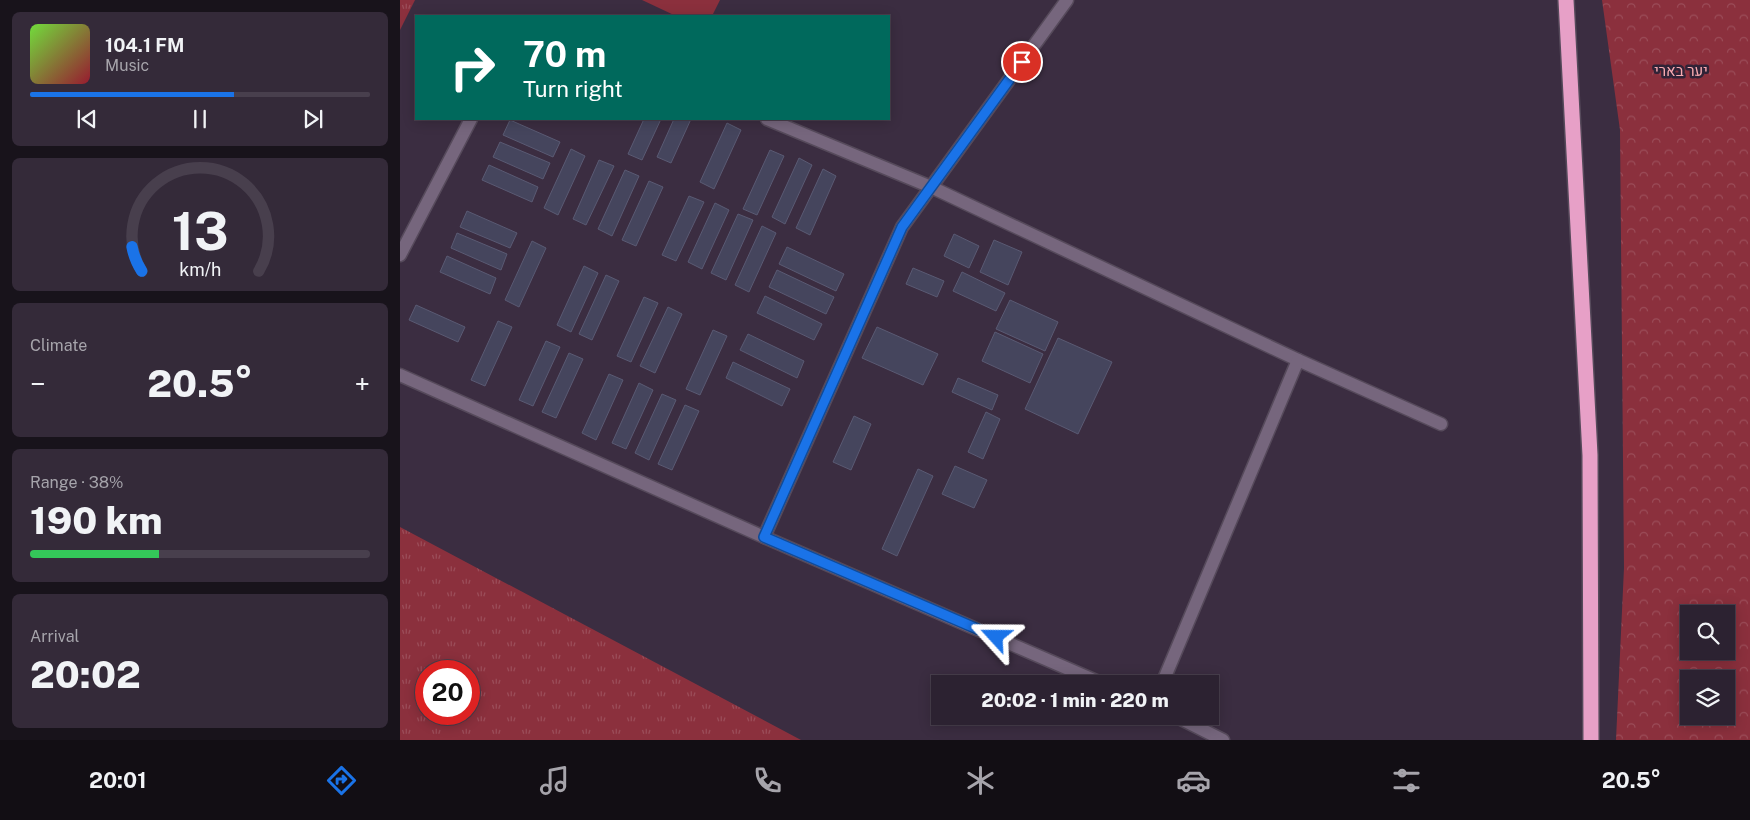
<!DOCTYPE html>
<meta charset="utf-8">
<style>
:root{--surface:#2c2231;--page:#342a39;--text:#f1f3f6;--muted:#a6a4ab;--line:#483f4d;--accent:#1a73e8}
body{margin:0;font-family:"Public Sans",Heebo,sans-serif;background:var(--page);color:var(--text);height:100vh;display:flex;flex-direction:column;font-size:19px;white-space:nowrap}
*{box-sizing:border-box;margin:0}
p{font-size:16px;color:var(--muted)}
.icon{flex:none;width:28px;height:28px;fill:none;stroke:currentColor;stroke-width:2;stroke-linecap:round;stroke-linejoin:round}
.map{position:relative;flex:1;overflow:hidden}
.side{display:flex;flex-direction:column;gap:12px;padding:12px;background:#18131b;width:400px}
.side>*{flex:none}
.hud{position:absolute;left:15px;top:15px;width:475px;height:105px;border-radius:0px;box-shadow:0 2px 12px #0003,0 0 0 1px var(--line);background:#00695c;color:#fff;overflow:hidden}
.controls{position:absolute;left:1280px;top:605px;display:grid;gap:10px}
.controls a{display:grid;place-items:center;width:55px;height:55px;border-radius:0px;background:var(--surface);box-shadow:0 2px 12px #0003,0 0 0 1px var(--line);font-size:25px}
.speed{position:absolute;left:15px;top:660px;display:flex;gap:10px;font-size:25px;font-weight:700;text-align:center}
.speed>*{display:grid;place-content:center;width:65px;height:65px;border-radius:50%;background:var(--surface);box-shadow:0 2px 12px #0003,0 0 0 1px var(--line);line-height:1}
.speed .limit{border:8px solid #d22;background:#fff;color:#111}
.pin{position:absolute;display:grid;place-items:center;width:42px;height:42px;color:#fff;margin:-21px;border:2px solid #fff;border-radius:50%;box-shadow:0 1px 5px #0007}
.me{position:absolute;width:55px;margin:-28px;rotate:294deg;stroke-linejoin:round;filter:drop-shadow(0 0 4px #0008)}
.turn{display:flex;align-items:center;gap:18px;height:105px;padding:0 25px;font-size:22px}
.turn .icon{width:65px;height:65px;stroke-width:2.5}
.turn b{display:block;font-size:35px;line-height:42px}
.big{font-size:38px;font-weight:800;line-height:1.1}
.side .widget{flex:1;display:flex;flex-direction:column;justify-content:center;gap:8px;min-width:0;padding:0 18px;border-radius:8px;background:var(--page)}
.side .dial{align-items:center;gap:0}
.dial svg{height:130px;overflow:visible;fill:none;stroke:var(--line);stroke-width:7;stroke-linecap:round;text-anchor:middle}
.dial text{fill:var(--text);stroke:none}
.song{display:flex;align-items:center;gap:15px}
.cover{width:60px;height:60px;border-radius:8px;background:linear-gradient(135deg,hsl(100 70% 55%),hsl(350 70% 35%))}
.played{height:5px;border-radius:2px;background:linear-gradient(90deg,var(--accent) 60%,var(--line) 60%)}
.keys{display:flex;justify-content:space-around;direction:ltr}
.heat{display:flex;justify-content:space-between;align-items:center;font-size:28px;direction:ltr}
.charge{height:8px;border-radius:4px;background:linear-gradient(90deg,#34c759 38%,var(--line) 0)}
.trip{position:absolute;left:531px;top:675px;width:288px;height:50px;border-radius:0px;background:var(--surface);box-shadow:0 2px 12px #0003,0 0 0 1px var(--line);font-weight:800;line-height:50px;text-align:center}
.tab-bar{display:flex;height:80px;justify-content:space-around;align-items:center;background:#120e14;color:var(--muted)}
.tab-bar .icon{width:35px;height:35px}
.tab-bar .on{color:var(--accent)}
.tab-bar b{font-size:22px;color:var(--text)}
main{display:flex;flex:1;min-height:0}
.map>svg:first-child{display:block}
</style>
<main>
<section class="side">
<div class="widget">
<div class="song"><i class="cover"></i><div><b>104.1 FM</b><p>Music</p></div></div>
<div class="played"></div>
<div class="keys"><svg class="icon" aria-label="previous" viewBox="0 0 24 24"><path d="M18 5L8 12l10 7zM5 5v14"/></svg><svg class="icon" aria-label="pause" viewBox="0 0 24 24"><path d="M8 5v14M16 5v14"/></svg><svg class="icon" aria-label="next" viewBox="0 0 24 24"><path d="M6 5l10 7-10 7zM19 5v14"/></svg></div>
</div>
<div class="widget dial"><svg viewBox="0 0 100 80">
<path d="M14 69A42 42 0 1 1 86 69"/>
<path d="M14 69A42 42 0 0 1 8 54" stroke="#1a73e8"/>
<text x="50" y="56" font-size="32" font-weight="700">13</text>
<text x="50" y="72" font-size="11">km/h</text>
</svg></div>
<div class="widget"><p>Climate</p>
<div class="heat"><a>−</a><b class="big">20.5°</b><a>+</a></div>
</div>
<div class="widget"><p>Range · 38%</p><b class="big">190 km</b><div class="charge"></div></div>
<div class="widget"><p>Arrival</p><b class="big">20:02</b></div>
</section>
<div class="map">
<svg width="1350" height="740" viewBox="0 0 1350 740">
<defs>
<pattern id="grass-tufts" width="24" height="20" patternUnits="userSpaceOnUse" patternTransform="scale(1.25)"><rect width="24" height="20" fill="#8b303d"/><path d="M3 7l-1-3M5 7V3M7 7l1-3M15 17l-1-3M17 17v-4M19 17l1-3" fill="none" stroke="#9b4d59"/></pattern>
<pattern id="forest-crowns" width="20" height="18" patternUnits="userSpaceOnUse" patternTransform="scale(1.25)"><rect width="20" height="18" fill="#8b303d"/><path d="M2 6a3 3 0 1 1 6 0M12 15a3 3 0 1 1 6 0" fill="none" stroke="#9b4d59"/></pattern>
</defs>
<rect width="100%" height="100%" fill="#3b2d41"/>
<g fill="url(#grass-tufts)" fill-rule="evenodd">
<polygon points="0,0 15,0 0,30"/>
<path d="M0,527L401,740H0ZM26,671H69V714H26Z"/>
</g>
<path fill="url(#forest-crowns)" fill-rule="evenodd" d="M1202,0H1350V740H1216L1224,568L1220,130ZM1289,614H1326V651H1289ZM1289,679H1326V716H1289Z"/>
<polygon fill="#8b303d" points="242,0 320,0 312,16 276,16"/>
<g fill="#45455d" stroke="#5a5a73">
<polygon points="244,119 261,119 242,160 228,154"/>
<polygon points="274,119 291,119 271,163 257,157"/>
<polygon points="110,120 160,142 153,157 103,135"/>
<polygon points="327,123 341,130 314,189 300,182"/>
<polygon points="100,142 150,163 143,179 93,157"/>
<polygon points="171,149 185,156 158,215 144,208"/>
<polygon points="370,150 384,156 357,215 343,209"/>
<polygon points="399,158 412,165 385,224 372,217"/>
<polygon points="199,160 214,166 186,225 173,219"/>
<polygon points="89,165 138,187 132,202 82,180"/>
<polygon points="423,169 436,176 410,235 396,228"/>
<polygon points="225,170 239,176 212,236 198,229"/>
<polygon points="249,181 263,187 236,246 222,240"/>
<polygon points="289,196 304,202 276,261 262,255"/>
<polygon points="315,203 329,210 302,269 288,262"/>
<polygon points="67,211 117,233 110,248 60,227"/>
<polygon points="338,214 353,220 326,280 311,273"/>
<polygon points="362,226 376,233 349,292 335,285"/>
<polygon points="57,233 107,254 101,270 51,248"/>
<polygon points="554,234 579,246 569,268 544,256"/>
<polygon points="594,240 622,252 608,285 580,272"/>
<polygon points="132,241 146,248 119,307 105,300"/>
<polygon points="387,247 444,274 436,291 379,264"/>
<polygon points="47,256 96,278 90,294 40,272"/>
<polygon points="184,266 198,273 171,332 157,325"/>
<polygon points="513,268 544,281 537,297 506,284"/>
<polygon points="377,270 434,297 426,314 369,287"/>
<polygon points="562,272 605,293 596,311 553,291"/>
<polygon points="206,275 219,281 192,340 179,334"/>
<polygon points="365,296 422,324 414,340 357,313"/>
<polygon points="244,297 258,303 231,362 217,356"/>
<polygon points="610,300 658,322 645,351 596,329"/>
<polygon points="16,305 65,327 58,342 9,320"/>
<polygon points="268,307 282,314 255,373 240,366"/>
<polygon points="98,321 112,327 85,386 71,380"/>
<polygon points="477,327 538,354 523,385 462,358"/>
<polygon points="313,330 327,336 300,395 286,389"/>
<polygon points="595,332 643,354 630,383 582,361"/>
<polygon points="348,334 404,361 397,378 340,350"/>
<polygon points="658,338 712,362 678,434 625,409"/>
<polygon points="146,341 160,347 133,406 119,400"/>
<polygon points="169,353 183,359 156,418 142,412"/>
<polygon points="333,362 390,389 382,406 326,378"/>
<polygon points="209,374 223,380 196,440 182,433"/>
<polygon points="558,378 598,395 592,410 552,392"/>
<polygon points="239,383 253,390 226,449 212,443"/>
<polygon points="262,394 276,400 249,460 235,453"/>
<polygon points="285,405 299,411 272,470 258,464"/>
<polygon points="586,412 600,419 583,459 568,452"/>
<polygon points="454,416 471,424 451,470 433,462"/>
<polygon points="555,466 587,480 574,508 542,494"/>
<polygon points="518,469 533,476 497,556 482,549"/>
</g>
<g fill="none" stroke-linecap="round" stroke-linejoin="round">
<g stroke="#564a5b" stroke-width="15">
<g id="minor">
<polyline points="367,119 531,187 898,360 1041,424"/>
<polyline points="0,255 71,119"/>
<polyline points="0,375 364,537 703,684"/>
<polyline points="364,537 502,227 667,0"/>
<polyline points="762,684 898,360"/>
<polyline points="775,716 823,740"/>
</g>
</g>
<g stroke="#564a5b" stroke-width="18">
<polyline id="highway" points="1166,0 1190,455 1191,740"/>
</g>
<use href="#minor" stroke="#76667d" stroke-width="12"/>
<use href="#highway" stroke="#e7a0c7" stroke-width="15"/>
</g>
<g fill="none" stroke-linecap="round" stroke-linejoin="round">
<g stroke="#114b97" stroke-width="12">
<polyline id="route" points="596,637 364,537 502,227 622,62"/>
</g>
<use href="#route" stroke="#1a73e8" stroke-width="9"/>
</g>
<g text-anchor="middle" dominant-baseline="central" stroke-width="5" stroke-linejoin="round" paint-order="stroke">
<g font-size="15" fill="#faabb1" stroke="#302337">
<text x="1281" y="70">יער בארי</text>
</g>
</g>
</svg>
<div class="controls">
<a><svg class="icon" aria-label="search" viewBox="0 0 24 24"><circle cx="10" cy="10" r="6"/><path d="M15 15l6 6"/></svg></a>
<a><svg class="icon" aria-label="layers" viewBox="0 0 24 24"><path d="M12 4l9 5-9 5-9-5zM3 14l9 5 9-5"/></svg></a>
</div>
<div class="speed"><div class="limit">20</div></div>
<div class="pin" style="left:622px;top:62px;background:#d93025"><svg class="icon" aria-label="arrive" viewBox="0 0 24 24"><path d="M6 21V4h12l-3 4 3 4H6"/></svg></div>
<svg class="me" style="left:596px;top:637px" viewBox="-20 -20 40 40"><path d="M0-17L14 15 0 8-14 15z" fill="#1a73e8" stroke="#fff" stroke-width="4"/></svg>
<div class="trip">20:02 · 1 min · 220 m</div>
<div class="hud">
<div class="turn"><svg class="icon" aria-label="right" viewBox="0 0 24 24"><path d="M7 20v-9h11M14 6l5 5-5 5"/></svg><div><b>70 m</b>Turn right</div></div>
</div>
</div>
</main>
<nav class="tab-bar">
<b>20:01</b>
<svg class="icon on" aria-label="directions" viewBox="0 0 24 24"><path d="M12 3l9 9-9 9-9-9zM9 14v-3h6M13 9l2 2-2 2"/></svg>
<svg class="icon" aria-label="music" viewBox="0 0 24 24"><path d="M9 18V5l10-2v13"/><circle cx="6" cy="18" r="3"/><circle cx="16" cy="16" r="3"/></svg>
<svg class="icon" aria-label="phone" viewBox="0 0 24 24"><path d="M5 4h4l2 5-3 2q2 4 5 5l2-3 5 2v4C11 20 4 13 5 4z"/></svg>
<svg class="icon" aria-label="climate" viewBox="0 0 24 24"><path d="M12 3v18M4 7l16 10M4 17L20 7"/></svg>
<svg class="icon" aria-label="car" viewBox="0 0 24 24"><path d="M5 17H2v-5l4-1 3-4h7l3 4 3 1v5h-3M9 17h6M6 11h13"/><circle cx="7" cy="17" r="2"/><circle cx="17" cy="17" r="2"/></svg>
<svg class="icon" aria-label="filters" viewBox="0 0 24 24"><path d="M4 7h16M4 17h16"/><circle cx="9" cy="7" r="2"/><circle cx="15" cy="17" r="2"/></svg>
<b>20.5°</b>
</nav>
